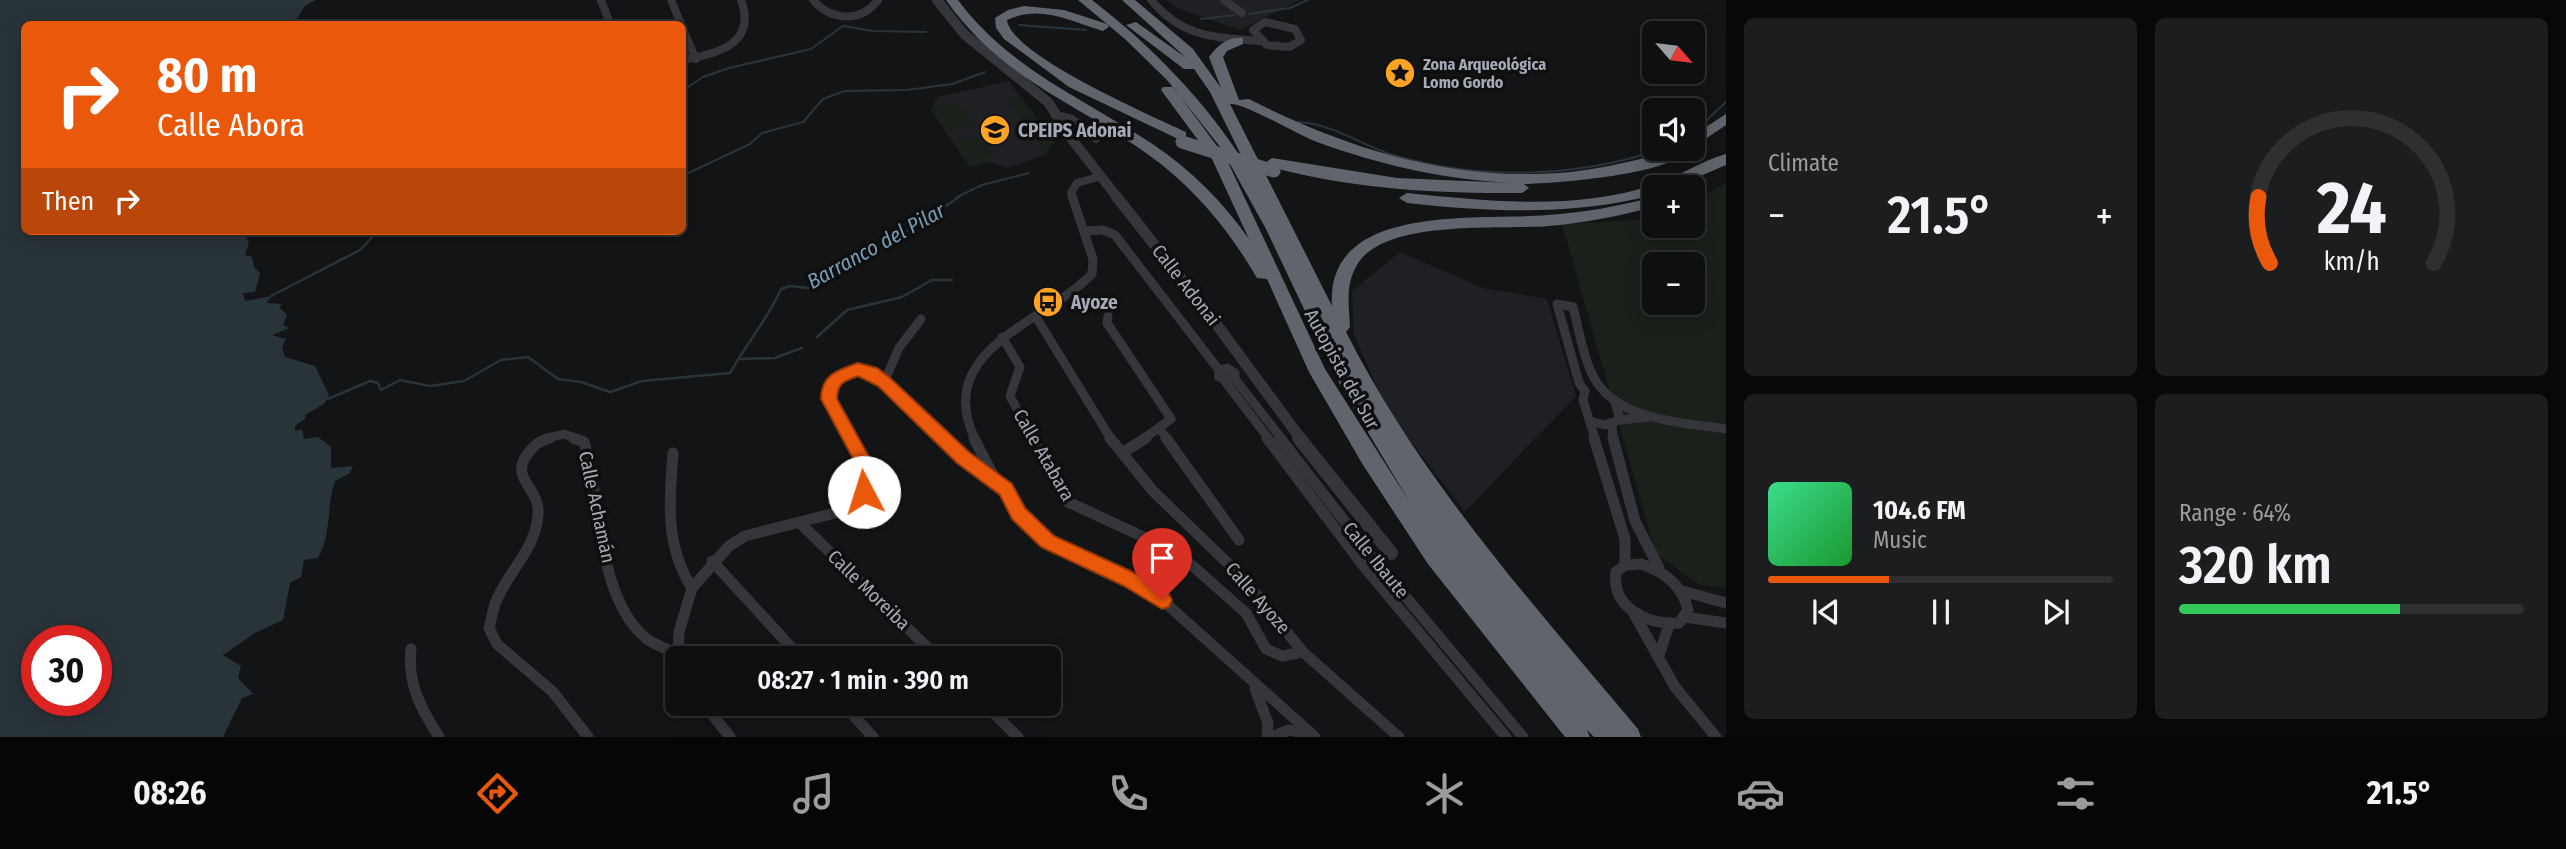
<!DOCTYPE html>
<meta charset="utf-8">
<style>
:root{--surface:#0e0f10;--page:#1c1d1e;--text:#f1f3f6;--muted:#9b9c9f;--line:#2e2f30;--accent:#ea580c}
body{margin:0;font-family:"Fira Sans Condensed",sans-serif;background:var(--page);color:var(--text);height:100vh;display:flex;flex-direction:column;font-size:26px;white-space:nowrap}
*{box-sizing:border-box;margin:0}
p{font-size:23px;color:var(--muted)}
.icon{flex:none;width:38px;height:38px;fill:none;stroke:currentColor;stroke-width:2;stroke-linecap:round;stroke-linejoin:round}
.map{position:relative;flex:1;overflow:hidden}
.panel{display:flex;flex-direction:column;gap:18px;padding:18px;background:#080809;width:840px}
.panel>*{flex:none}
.guide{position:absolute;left:21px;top:21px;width:665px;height:214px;border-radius:10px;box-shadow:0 4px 18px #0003,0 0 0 2px var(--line);background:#ea580c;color:#fff;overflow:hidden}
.needle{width:46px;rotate:118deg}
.fabs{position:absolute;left:1642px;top:21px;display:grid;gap:14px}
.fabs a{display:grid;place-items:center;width:63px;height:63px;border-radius:10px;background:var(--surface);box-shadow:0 4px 18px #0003,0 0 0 2px var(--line);font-size:35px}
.speed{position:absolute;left:21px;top:625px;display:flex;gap:14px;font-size:35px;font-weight:700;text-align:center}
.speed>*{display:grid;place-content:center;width:91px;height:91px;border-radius:50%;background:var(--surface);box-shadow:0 4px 18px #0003,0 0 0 2px var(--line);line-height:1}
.speed .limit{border:10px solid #d22;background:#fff;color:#111}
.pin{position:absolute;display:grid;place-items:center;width:60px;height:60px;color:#fff;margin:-72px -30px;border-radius:50% 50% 50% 0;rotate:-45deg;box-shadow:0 0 7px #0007}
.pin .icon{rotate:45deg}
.me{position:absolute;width:77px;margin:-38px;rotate:355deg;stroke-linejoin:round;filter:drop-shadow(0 0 5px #0008)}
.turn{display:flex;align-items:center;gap:24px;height:147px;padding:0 21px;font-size:32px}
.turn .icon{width:91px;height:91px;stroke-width:2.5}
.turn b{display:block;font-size:49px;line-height:60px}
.then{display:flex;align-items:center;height:66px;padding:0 21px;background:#0003;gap:14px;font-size:26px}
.big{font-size:52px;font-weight:600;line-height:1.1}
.panel .widget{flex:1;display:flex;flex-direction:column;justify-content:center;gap:10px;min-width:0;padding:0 24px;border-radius:10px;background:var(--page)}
.panel .dial{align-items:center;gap:0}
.dial svg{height:182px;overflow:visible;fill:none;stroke:var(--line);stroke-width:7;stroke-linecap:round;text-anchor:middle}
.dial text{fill:var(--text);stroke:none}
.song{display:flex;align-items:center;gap:21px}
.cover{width:84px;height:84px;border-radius:10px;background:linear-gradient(135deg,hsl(150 70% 55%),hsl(130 70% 35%))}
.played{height:7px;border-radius:4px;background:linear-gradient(90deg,var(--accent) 35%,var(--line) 35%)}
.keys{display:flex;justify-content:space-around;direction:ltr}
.heat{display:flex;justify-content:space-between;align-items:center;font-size:38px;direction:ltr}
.charge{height:10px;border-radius:5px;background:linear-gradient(90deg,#34c759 64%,var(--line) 0)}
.panel .tiles{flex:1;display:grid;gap:18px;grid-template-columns:repeat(2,1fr)}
.trip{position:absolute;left:665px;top:646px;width:396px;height:70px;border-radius:10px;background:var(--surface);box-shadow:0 4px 18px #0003,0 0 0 2px var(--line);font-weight:600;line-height:70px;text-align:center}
.tab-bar{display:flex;height:112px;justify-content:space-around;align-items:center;background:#060606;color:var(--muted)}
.tab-bar .icon{width:49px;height:49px}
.tab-bar .selected{color:var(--accent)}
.tab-bar b{font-size:32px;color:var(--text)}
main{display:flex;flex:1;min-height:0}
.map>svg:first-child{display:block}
</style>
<main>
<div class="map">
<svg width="1726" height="737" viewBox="0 0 1726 737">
<rect width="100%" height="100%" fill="#131415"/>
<g fill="#1f2023">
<polygon points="1166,0 1300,0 1240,30 1179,9"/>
<polygon points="1009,81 1054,142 1045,155 1007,168 990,162 970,167 931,110 937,97"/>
<polygon points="1400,252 1483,288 1547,299 1576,396 1465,512 1387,410 1354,335 1352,291"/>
</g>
<g fill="#19211a" fill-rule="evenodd">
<polygon points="1022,98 1054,142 1046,152 1007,100"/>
<polygon points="958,103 974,125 948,131 932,109"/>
<polygon points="973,138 982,138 994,155 987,157 990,161 971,166 955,143"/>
<path d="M1726,183V588L1700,585L1656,554L1562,224L1654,219V226H1692V203ZM1654,264H1692V303H1654Z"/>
</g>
<path fill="#29343a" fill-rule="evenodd" d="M0,0H316L305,6L293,24H24V231H242L249,242L245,255L252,257L254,267L260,273L255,292L243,293L245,301L271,296L267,303L282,304L279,307L287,315L283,325L290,328L272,335L286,339L282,347L285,357L315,366L329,395L324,404L305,415L306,418L295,426V431L302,429L304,439L318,437L331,447V468L353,466L350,473L335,481C326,506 332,534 318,558L304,560L301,577L290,583L283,620L255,633L223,655L241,666L238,678L253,694L242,698L223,737H0ZM37,640H96V700H37Z"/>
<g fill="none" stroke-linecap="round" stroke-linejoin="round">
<g stroke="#29343a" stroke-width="2">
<polyline points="1249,14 1290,8 1308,0"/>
<polyline points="1201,19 1235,15"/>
<polyline points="1019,25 1086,30"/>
<polyline points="682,91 703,77 729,68 811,49 843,26 873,31 926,32"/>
<path d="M1298,122C1334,124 1360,145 1393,155C1482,181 1575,178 1662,149"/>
<polyline points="1692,134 1726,102"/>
<polyline points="682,176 750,144 762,133 803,122 823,99 845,91 907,90 952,84 985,72"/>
<polyline points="957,197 982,185 1029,173"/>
</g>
<g stroke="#29343a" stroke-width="2.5">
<polyline points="271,296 360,250 378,231"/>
<polyline points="817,337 847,310 902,297 932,280 952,280"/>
<polyline points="741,359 775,358 802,348"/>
<path d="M328,399L370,381L378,383L381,390L400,380L430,386L464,381L501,360L528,357L558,379L581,382L610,392L642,381L730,373C746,344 768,319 781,289L790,286L809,288L833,268L922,223L960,196"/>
</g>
<g stroke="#34363b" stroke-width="8">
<polyline points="601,0 610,24"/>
<polyline points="671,0 681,24"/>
<path d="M813,0C831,21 861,23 878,0"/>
<path d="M1151,0C1183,38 1213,37 1259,41"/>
<polyline points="1224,0 1242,13"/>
<polygon points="1265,22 1295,29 1301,40 1289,47 1267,45 1253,30"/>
<polyline points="682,27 696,59"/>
<path d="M682,60C718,54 757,44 741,0"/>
<polyline points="1056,115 1072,119 1096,139"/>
<polyline points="1072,197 1071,193 1077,183 1101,176"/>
</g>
<g stroke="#34363b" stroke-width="9">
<polyline points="1085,231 1103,230 1115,235 1219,370"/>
<polyline points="1108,316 1107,323 1171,419 1143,439"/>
<polyline points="1036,317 1111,439"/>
<polyline points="1002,337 1020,367 1010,396 1033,439"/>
<polygon points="1227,368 1235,373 1235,379 1219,377 1219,370"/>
<polyline points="1235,379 1282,439"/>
<polyline points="1224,380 1269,439"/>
<polyline points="884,382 899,348 921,319"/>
<polyline points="1620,420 1649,417"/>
<polyline points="1590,421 1605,425 1620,420 1615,402"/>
<polyline points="1612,425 1613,439"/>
<polyline points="1160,429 1167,439"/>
<polyline points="544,439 564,434 578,439"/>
<polyline points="851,439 829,399 829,388 846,372 871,373 944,439"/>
<path d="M975,439C932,350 1044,323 1092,274L1093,259L1072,196"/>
<path d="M1595,439L1583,400L1585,391L1579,383L1557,304L1573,307C1579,329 1582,353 1592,374C1614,421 1682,422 1726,429"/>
</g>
<g stroke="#34363b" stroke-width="11">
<path d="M550,438C539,441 536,444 529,452C507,479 541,487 538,515C536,547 511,569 498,597C493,606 492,618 489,628L497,644L553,692L588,737"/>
<path d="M573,438L584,442C602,501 596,598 647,639C655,645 667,649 676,653"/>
<polyline points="942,438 1000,485"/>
<path d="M974,438C991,473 1016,521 1050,543C1085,566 1126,575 1161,599L1315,737"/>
<polyline points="1032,438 1066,501 1178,553 1246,613 1266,649 1282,656 1303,652"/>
<polyline points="1110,438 1153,491 1244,579 1303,652 1399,737"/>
<polyline points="1166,438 1239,540"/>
<polyline points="1267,438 1362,564 1506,737"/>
<polyline points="1280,438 1374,559 1523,737"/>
<polyline points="1594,438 1625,539 1625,565"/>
<polyline points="1613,438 1635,521 1659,568"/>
<path d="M673,453C669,501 665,546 692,588"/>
<polyline points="1122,453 1146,438"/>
<polyline points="800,523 938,658"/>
<polyline points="712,561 801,658"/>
<path d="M1641,564C1665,572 1682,585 1688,610L1679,623C1648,625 1611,608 1616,572L1625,565Z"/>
<polyline points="1682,591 1726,603"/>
<polyline points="1633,612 1675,687 1716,737"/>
<polyline points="1685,617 1726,623"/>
<path d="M411,649C407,683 421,709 439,737"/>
<polyline points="1659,655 1669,625"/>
<polyline points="678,658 679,632 692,588 729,546 745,536 843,511 865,492 865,464 850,438"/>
<polyline points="1255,689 1268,723 1267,737"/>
<polyline points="704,704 730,737"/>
<polyline points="843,704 873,737"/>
<polyline points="984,704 1018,737"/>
<polyline points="1271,737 1289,730 1307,734"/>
</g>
<polyline stroke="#34363b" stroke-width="10" points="937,0 964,34 1048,102 1070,137 1117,197"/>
<polyline stroke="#34363b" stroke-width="11" points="1116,196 1209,314 1301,439"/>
<polyline stroke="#34363b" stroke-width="14" points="1299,438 1391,553"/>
<g fill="#60646c" fill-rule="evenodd">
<path d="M946,0H958C1009,69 1085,99 1154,145C1191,170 1223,202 1249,239L1212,159L1161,90L1163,87H1173L1226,158L1325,369L1409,501L1341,387L1266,229L1221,148L1167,80L1125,39L1078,0H1092C1153,47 1205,101 1246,165L1210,92L1194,69H1184L1126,25L1136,22L1185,57L1183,55L1122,0H1135L1193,49L1221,88L1209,57C1217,46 1228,36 1243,38V44L1227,51L1223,57L1239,100L1249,99C1349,150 1457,183 1571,172C1597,169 1623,163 1649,157C1664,154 1674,149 1690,149C1670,175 1559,183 1524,184L1529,188L1522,193C1437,194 1349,189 1267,166L1265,163L1272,158L1397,178L1513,183C1445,180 1380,165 1317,142C1296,134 1245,103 1230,104L1332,306C1325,201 1481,221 1547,215C1583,213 1619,206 1654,197V207C1619,216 1584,223 1549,226C1502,230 1384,218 1357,265C1345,285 1349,305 1350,327L1346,332C1420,479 1533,604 1638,729L1641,737H1594L1587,730L1590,737H1565L1428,564L1363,465L1309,372L1267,279L1257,278C1232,235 1201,196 1161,164C1085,105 1005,84 946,0Z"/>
<path d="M1024,6L1064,10L1107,24L1109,27L1103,31C1071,22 1041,4 1007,20C1011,55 1152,116 1186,132V138H1176L1069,87L1004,39L996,28L995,18L1008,10Z"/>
<polygon points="1726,114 1726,125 1692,148 1692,136"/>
<path d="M1726,154V165L1675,187H1654V195C1571,216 1491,212 1407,203L1399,198L1407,193C1487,201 1575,211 1653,185C1676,178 1701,161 1726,154Z"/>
</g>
<polyline stroke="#60646c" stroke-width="13" points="1182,142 1274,171"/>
</g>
<path fill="#ea580c" stroke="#983908" stroke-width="2" d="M858,363L877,368L889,377L969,452L1012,484L1025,508L1054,536L1137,574L1169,594L1172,600L1169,607L1162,609L1124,586L1041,547L1012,519L1000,495L957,463L878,386L858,376C844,381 837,383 837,399L873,464V492L864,500L858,497L856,464L821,399C821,375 837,370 858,363Z"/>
<defs>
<g id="sight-disc" transform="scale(1.575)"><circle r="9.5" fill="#fea323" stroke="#0f0f10"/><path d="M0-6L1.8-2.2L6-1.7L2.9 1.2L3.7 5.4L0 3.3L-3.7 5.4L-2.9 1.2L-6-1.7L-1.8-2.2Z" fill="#111"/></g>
<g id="school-disc" transform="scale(1.575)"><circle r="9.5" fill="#fea323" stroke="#0f0f10"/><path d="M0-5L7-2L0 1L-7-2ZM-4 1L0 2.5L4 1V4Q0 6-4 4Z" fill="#111"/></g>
<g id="bus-disc" transform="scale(1.575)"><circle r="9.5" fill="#fea323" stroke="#0f0f10"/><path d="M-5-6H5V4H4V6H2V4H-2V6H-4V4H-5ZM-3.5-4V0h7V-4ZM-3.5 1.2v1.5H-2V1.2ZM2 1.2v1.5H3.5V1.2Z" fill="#111"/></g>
</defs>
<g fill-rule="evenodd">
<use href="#sight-disc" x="1400" y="73"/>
<use href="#school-disc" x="995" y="130"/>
<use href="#bus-disc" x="1048" y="302"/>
</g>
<g text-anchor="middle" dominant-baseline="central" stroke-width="7" stroke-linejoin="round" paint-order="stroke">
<g font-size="16" font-weight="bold" fill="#a4abb7" stroke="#0f0f10" text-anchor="start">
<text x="1423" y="64">Zona Arqueológica<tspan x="1423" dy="18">Lomo Gordo</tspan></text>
</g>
<g font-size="19" font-weight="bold" fill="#a4abb7" stroke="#0f0f10" text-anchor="start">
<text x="1018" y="130">CPEIPS Adonai</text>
<text x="1071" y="302">Ayoze</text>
</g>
<g font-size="19" fill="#a4abb7" stroke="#0f0f10">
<text transform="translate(1186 285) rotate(52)">Calle Adonai</text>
<text transform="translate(1342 369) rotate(61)">Autopista del Sur</text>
<text transform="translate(1044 455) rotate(60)">Calle Atabara</text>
<text transform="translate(597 507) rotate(78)">Calle Achamán</text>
<text transform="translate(1376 560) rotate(51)">Calle Ibaute</text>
<text transform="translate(869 590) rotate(44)">Calle Moreiba</text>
<text transform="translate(1258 598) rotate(49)">Calle Ayoze</text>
</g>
<g font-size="21" font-style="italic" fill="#789db5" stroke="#0f0f10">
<text transform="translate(876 246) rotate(-29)">Barranco del Pilar</text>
</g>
</g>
</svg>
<div class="fabs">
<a><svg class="needle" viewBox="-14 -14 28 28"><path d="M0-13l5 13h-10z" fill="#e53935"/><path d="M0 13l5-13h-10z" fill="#9b9c9f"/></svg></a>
<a><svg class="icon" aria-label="sound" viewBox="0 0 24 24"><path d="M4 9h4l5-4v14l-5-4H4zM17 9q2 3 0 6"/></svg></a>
<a>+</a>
<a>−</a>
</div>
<div class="speed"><div class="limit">30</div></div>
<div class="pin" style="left:1162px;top:600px;background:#d93025"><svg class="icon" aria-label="arrive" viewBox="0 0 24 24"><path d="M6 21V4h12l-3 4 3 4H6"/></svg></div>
<svg class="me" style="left:864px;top:492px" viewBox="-20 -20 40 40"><circle r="19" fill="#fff"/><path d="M0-13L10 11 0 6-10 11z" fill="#ea580c"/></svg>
<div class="trip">08:27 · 1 min · 390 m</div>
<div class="guide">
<div class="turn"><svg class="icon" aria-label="right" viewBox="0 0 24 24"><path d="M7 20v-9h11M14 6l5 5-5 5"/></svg><div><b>80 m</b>Calle Abora</div></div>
<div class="then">Then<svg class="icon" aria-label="right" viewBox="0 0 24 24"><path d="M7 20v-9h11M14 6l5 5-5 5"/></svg></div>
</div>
</div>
<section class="panel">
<div class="tiles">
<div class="widget"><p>Climate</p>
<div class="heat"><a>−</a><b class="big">21.5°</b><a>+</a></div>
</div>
<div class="widget dial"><svg viewBox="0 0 100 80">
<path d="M14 69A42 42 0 1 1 86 69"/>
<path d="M14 69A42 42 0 0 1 9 40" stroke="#ea580c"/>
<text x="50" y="56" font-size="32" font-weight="700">24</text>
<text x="50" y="72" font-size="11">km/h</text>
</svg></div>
<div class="widget">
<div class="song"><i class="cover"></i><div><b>104.6 FM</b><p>Music</p></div></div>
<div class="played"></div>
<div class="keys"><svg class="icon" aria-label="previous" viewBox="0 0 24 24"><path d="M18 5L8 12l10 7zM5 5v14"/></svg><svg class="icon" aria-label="pause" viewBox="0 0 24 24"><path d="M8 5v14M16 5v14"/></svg><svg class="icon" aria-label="next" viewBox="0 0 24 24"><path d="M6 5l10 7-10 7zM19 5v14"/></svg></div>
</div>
<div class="widget"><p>Range · 64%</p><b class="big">320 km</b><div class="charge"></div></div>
</div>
</section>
</main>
<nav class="tab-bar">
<b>08:26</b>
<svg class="icon selected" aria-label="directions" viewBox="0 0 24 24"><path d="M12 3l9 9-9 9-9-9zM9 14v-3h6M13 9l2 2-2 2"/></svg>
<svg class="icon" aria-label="music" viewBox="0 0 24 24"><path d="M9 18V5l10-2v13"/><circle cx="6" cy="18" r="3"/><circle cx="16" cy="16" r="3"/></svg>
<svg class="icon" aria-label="phone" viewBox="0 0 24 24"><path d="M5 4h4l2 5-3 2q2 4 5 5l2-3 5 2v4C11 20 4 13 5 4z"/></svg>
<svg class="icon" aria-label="climate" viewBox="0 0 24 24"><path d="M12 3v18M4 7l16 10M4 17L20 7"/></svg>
<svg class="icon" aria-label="car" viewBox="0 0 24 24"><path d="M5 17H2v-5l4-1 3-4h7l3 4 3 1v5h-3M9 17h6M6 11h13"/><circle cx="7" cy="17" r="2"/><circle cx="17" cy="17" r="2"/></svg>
<svg class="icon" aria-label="filters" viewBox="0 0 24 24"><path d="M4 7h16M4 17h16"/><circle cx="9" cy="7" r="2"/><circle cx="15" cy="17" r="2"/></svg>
<b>21.5°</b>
</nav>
